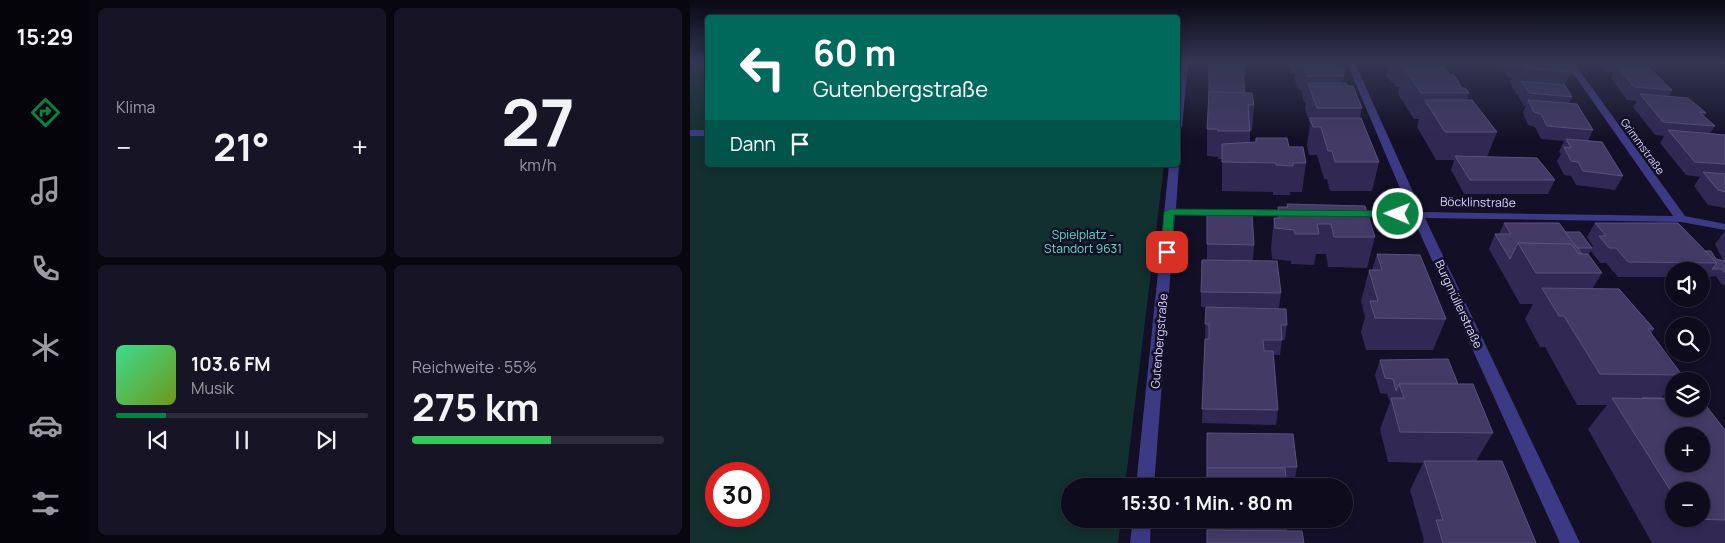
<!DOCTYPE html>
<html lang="de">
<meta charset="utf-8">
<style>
:root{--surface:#0e0b1c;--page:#171425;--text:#f1f3f6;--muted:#9b9ba3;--line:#2e2b3b;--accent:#0b8043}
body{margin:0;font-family:Manrope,sans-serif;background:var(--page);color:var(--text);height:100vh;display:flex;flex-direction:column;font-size:19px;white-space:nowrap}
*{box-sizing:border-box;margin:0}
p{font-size:16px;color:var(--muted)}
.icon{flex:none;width:28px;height:28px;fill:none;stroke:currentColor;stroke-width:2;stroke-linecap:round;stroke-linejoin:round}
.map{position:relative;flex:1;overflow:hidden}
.side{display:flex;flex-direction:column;gap:8px;padding:8px;background:#08060f;width:600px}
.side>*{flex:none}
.banner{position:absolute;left:15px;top:15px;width:475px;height:152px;border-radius:5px;box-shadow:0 2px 8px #0003,0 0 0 1px var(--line);background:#00695c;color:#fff;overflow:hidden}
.buttons{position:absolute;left:975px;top:262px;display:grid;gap:10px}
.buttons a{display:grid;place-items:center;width:45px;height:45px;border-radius:50%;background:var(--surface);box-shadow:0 2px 8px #0003,0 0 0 1px var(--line);font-size:25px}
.speed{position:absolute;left:15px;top:462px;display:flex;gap:10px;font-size:25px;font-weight:700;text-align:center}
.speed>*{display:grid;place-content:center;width:65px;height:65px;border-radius:50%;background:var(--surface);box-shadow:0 2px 8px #0003,0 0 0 1px var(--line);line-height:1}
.speed .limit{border:8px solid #d22;background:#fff;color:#111}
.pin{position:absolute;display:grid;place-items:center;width:42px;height:42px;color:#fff;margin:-21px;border-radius:10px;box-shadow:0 2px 8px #0006}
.me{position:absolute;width:55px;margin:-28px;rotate:271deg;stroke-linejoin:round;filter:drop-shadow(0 0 4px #0008)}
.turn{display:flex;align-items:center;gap:18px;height:105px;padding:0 25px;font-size:22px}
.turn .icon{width:65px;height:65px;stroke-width:2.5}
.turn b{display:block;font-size:35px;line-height:42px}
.then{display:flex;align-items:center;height:48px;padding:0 25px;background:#0003;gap:10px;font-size:19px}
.big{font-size:38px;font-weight:700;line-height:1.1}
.side .tile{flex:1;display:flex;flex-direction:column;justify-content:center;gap:8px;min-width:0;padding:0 18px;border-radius:8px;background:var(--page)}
.side .dial{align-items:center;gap:0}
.dial b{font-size:65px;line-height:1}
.song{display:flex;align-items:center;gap:15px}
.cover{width:60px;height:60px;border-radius:8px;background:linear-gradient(135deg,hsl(150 70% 55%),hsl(80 70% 35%))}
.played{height:5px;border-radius:2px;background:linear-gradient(90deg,var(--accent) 20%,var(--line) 20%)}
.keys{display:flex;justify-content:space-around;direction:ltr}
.heat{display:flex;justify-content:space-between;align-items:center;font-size:28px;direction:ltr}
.charge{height:8px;border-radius:4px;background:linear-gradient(90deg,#34c759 55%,var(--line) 0)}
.side .tiles{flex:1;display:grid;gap:8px;grid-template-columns:repeat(2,1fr)}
.trip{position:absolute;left:371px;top:478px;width:292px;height:50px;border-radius:25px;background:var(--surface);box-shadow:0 2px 8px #0003,0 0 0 1px var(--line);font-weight:700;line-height:50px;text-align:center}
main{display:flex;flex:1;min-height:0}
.dock{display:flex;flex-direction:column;width:90px;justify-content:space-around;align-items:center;background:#06040b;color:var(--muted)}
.dock .icon{width:35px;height:35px}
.dock .current{color:var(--accent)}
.dock b{font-size:22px;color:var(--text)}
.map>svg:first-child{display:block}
</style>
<main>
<nav class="dock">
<b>15:29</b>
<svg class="icon current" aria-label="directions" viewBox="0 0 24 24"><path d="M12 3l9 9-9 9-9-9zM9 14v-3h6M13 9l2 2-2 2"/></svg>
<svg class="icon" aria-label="music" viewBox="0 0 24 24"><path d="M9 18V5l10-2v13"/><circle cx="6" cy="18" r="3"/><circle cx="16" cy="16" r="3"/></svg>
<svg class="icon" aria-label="phone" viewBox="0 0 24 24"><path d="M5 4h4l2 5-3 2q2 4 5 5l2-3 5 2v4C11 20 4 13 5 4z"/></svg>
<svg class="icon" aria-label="climate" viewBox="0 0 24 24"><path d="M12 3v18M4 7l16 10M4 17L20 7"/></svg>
<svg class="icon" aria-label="car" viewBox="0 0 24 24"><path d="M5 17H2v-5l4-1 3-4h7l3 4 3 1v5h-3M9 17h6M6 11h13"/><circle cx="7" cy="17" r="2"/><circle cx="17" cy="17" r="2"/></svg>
<svg class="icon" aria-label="filters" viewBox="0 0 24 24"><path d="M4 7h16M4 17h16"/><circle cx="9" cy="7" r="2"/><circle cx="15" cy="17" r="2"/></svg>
</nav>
<section class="side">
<div class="tiles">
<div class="tile"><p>Klima</p>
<div class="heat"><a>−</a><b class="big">21°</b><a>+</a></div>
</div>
<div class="tile dial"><b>27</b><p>km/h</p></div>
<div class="tile">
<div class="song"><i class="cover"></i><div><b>103.6 FM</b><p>Musik</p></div></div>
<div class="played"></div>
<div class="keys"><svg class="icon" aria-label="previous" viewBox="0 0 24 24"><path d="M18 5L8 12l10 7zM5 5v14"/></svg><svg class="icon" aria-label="pause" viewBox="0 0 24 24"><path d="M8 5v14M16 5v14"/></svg><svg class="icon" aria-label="next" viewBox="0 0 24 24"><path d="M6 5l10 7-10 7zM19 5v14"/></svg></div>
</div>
<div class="tile"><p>Reichweite · 55%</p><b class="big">275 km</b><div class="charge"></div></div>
</div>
</section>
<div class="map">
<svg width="1035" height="543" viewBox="0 0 1035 543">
<rect width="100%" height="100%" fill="#130f26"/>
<path fill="#12302f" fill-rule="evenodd" d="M0,63H17L18,165H474L435,486H380V519H431L428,543H0ZM26,474H69V516H26Z"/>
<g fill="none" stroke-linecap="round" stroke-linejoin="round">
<rect fill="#3d3a85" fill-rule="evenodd" x="0" y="130" width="18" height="6"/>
<g fill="#3d3a85" fill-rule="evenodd">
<polygon points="490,63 498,63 492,127 488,130 488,89"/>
<polygon points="657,63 665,63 732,212 983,216 876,63 884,63 995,216 1035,224 1035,230 991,222 735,218 890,543 870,543 723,218 661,217 655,214 661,211 720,212"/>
<polygon points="488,163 489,165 486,209 603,210 609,213 603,216 485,215 464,486 446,486 479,165 488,165"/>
<polygon points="443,519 461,519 460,543 440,543"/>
</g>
</g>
<g fill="#312854" fill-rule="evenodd">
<polygon points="518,63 556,63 555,76 554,76 555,93 564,105 562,131 560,131 560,143 565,142 566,138 599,147 616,163 612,192 600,192 600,195 583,195 583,192 532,191 532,159 528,159 528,157 517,156 517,129 519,98"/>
<polygon points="597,63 649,63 649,66 655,70 653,83 658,86 672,108 670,118 689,162 682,191 640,191 637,179 634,179 627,155 619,155 617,145 620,124 615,109 616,102 614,102 611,90 607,88 605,80 605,73 600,73"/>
<polygon points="693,63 754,63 753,68 772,88 779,93 777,100 807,132 797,157 865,180 858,194 774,194 761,170 764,160 746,160 727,127 729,119 724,119 708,94 709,87 706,87 696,75 698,66 694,66"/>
<polygon points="811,63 875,63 881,72 875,85 882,97 879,103 903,130 898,141 933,176 925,190 886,185 881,176 874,175 867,161 871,154 869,152 874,141 851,139 845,127 838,125 833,112 836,106 834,106 827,94 826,94 820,82 822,77 818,77"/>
<polygon points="908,63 964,63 961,70 982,90 979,97 1016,113 1014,116 1025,126 1020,133 1035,135 1035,208 1018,205 1004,186 1010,177 996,175 970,143 974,136 965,135 943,107 947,101 937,100 921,78 924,72 915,72"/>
<polygon points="597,204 685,237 677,268 638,267 636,254 626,254 624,265 601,264 601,261 582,259 581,248 584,218 587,218 588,207 597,207"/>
<path d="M814,223L875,232L902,247L903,246L897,237L905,223L1015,251L1026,259L1033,260L1025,244L1035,231V285L1031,284L1026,276L1011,278V271H984V277H928L916,263H910L901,251L898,255L912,273L903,288L964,329L961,334L992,375L986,381H984V384L971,398L1035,430V543H962L898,429L917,405H887L855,347H850L835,319L843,304H830L799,249L805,234H809ZM984,491L1011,519H984Z"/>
<polygon points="517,244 564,245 563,261 591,293 589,308 553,308 597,325 595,340 592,340 590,355 584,355 588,410 586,425 512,423 516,307 511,307 511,292 517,260"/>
<polygon points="687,254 756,319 743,350 676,350 671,332 675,317 671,301 679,270 682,270"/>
<polygon points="690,360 768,384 803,433 786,461 846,543 732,543 734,540 720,490 733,463 698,462 690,429 700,402 697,394 690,393 685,375"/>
<polygon points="517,433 607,467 604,482 596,481"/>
<polygon points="517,519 599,519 597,531 517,543"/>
</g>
<g fill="#433a66" stroke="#5a527e" fill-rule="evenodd">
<polygon points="609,63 648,63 649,66 653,66 655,70 652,70 654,76 617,76 614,65"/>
<polygon points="821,63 827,63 827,65 822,65"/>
<polygon points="832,63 875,63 881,72 835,68"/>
<polygon points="519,64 552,64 555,93 519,92 519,94"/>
<polygon points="927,66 959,68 982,90 944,87"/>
<polygon points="714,68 755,68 760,75 764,75 772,88 775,88 779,93 731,93"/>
<polygon points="831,81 875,85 882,97 839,93"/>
<polygon points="618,83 656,83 658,86 663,86 672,108 627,108"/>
<polygon points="519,92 562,93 564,105 558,105 560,131 528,131 528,129 517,129"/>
<polygon points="950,94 998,98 1016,113 1009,112 1025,126 973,122"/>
<polygon points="735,100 782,100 807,132 755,132"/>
<polygon points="838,100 887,104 903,130 857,126 851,114 844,112"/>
<polygon points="620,118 671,118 689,162 645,162 642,151 638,151 631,127 623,127"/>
<polygon points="978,130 1035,135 1035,164 1005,162"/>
<polygon points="566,138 597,138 599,147 613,147 616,163 603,163 603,166 586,165 586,163 532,162 532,144 566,142"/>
<polygon points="876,139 912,142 933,176 893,171 888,162 881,161 874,147 881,148"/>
<polygon points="765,156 847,158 865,180 780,180"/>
<polygon points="1013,172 1035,174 1035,192 1028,190"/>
<polygon points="597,204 675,206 685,237 644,237 641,224 627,224 629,234 605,234 604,230 585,228 584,218 590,218 588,207 598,207"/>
<polygon points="517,213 562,213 564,245 517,244"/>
<polygon points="814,223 869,223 892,254 889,254 881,244 828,243 820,259 805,234 821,234"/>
<polygon points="905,223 988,223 1027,263 938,262 926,248 919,248 909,236 916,236"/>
<polygon points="875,232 890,232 902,248 887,248"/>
<polygon points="828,243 881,244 889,254 898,254 912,273 846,273"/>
<polygon points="1015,251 1021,251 1026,259 1035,261 1035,273 1032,269 1022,269 1027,263"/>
<polygon points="687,254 730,255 756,319 685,318 680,301 688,301 679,270 692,270"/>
<polygon points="512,260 587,261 591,293 511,292"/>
<polygon points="852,288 929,289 964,329 958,329 992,375 910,374 874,316 869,316"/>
<polygon points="516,307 596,309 597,325 591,325 592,340 573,340 574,351 583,351 588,410 512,409 515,339 519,339 519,324 515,324"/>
<polygon points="758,359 768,384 709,384 706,391 703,379 695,378 690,360"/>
<polygon points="709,384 783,384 803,433 710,432 701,398 714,398"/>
<path d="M922,398L984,399V409H1011V399L1035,430V520L998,519H1011V491H984V496ZM984,436H1011V464H984Z"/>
<polygon points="952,398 983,398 984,399 953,398"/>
<polygon points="517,433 603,434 607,467 591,467 591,468 517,468"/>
<polygon points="734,461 812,461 846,543 753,543 746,520 753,520"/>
<polygon points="517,468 595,468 597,486 517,486"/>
<polygon points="517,530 612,531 614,543 517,543"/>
</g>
<linearGradient id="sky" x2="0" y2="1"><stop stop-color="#0a0815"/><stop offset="0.45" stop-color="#333752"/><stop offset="1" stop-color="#333752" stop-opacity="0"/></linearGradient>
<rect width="1035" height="139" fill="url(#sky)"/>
<polygon fill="#0b8043" stroke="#07532c" points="480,209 708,211 713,214 708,217 484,215 482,252 477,256 471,252 474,212"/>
<g text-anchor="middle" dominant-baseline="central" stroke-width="5" stroke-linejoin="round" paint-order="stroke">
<g font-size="11" fill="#d9d4ff" stroke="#130f26">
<text transform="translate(953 146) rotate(54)">Grimmstraße</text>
</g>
<g font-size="12" fill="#d9d4ff" stroke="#130f26">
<text transform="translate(788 202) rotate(1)">Böcklinstraße</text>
<text transform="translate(769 304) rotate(65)">Burgmüllerstraße</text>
<text transform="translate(469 341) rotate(-85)">Gutenbergstraße</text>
</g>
<g font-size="12" fill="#5fe0c0" stroke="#130f26">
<text x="393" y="234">Spielplatz -<tspan x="393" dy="14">Standort 9631</tspan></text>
</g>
</g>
</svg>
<div class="buttons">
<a><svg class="icon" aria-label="sound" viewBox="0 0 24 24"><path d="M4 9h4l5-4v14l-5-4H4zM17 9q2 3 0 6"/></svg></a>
<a><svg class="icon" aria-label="search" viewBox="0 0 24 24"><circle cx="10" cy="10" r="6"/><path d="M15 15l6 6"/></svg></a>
<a><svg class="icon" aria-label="layers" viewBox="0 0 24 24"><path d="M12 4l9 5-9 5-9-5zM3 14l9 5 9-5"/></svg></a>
<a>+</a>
<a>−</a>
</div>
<div class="speed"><div class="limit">30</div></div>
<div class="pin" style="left:477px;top:252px;background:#d93025"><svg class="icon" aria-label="arrive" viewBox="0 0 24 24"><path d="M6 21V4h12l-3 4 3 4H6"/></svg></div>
<svg class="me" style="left:708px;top:214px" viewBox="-20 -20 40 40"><circle r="17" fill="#0b8043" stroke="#fff" stroke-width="3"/><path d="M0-11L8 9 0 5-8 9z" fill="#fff"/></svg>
<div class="trip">15:30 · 1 Min. · 80 m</div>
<div class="banner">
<div class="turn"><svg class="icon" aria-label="left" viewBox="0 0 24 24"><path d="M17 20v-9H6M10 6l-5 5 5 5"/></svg><div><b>60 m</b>Gutenbergstraße</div></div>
<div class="then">Dann<svg class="icon" aria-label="arrive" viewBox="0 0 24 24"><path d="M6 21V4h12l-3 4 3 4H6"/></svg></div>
</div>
</div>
</main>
